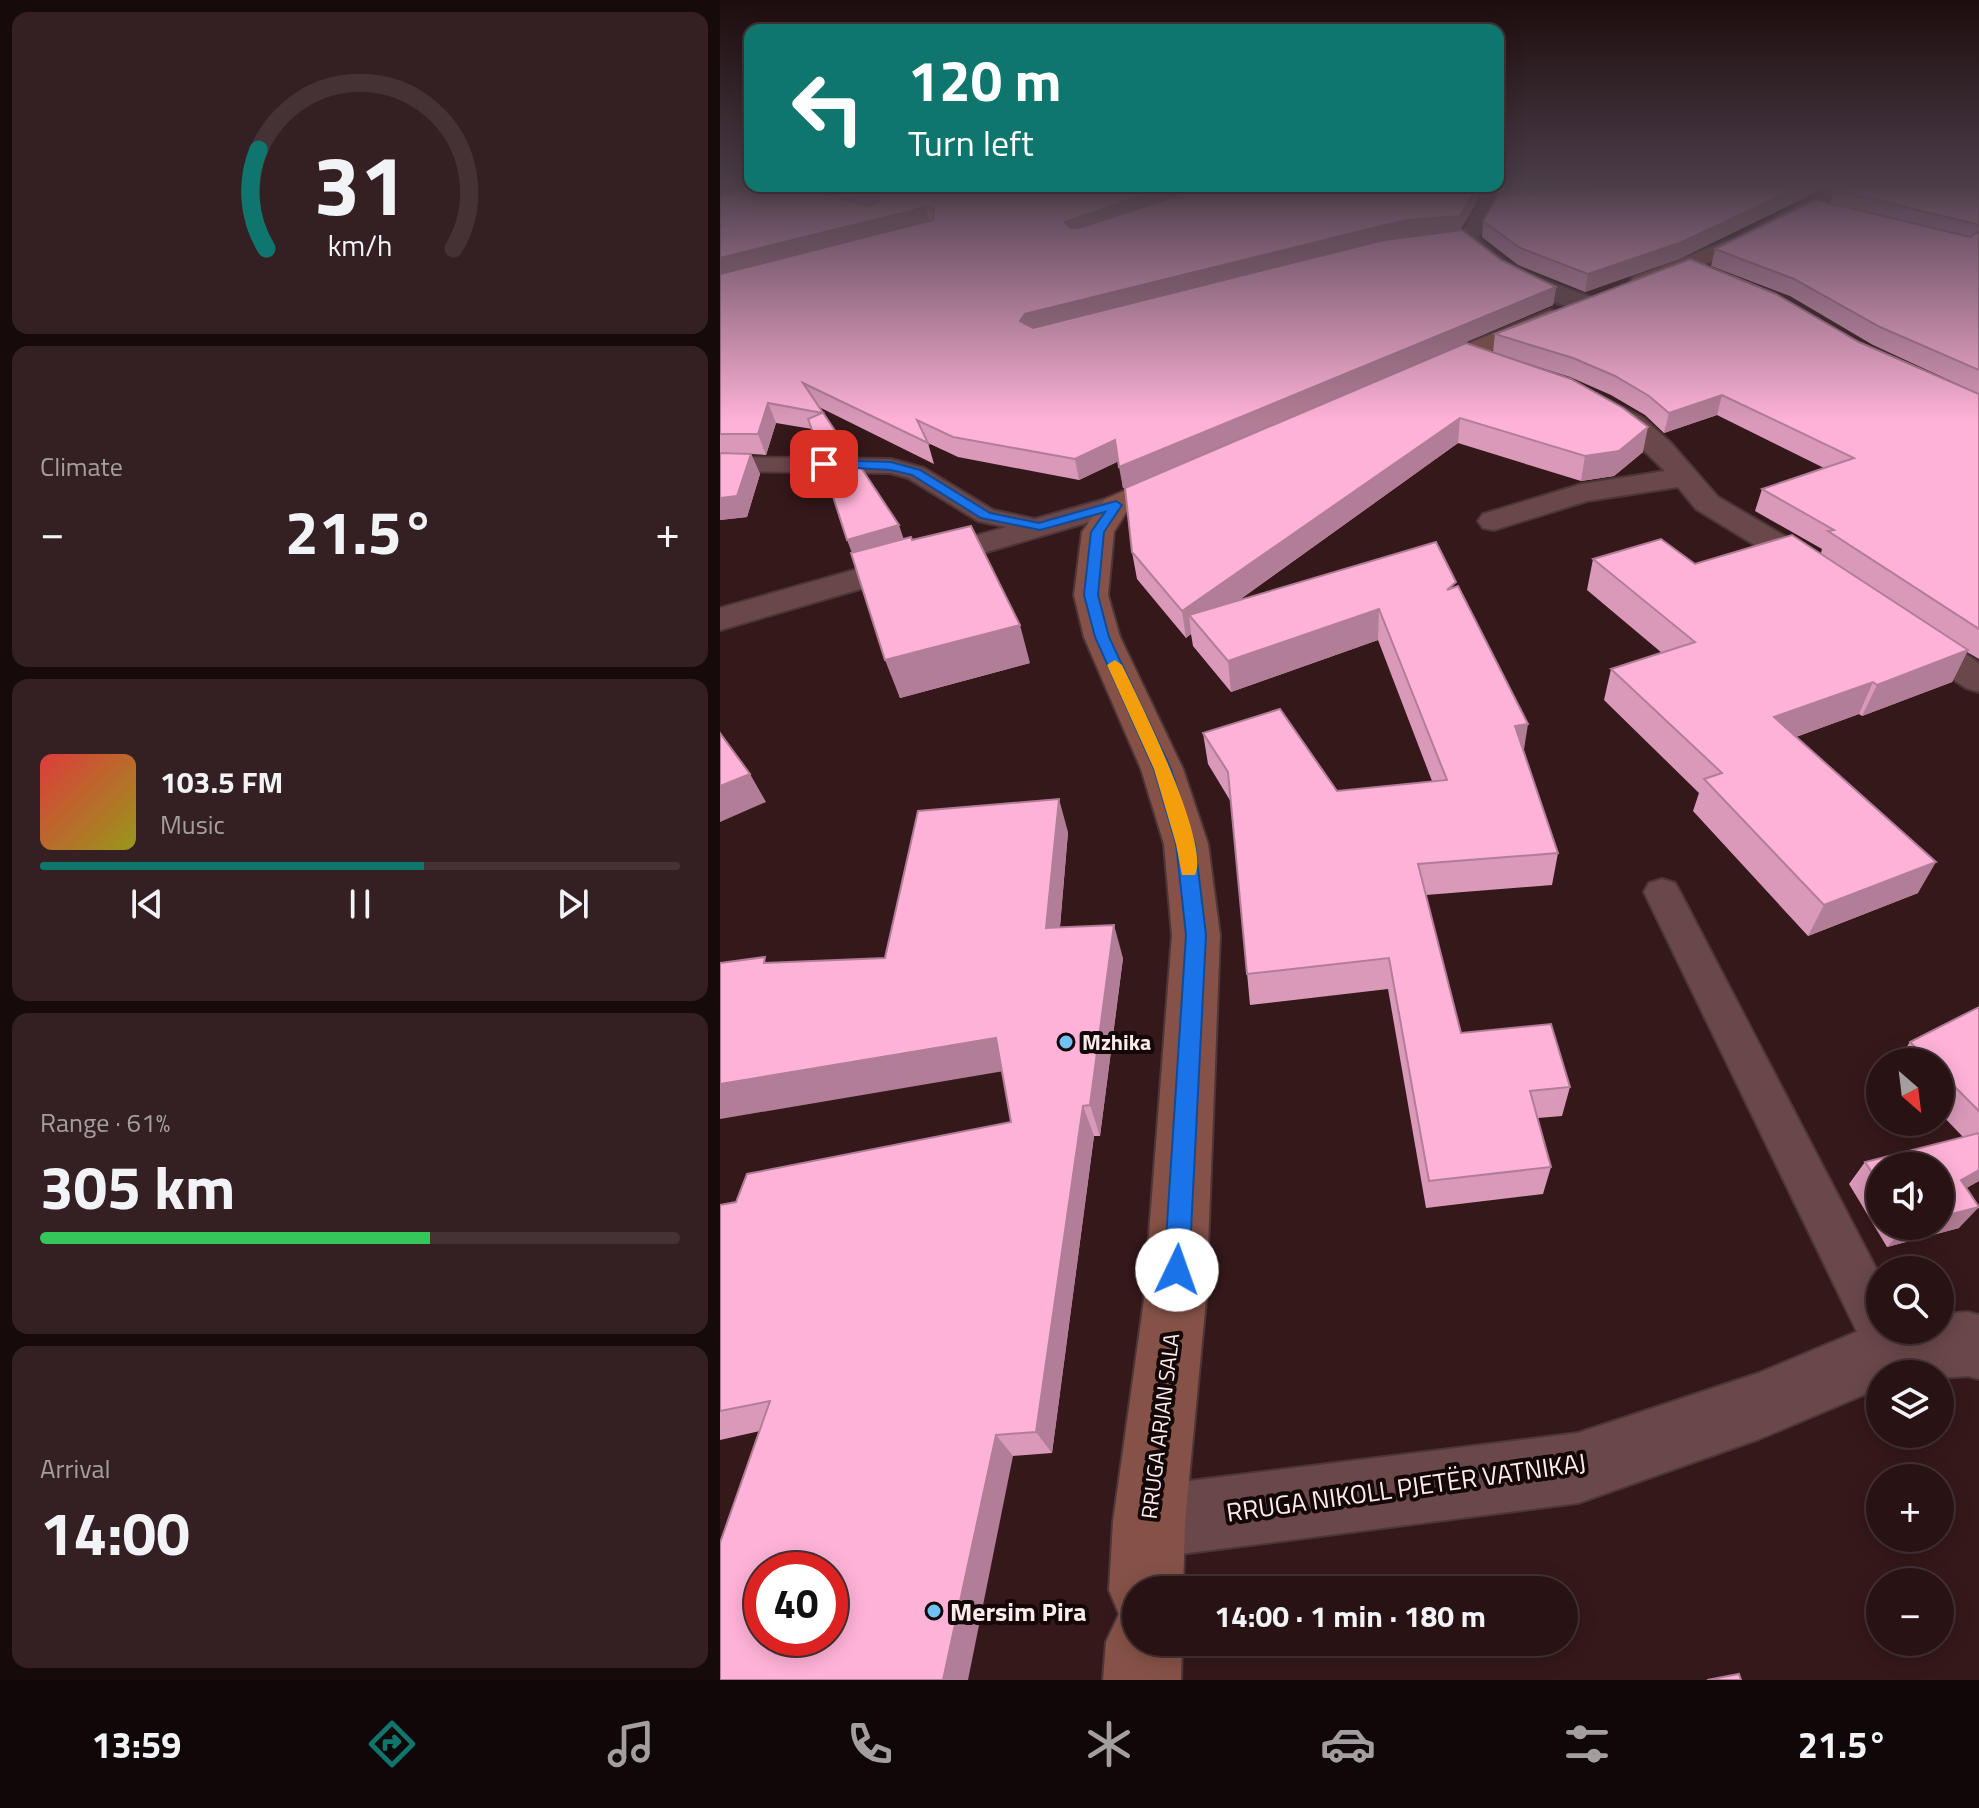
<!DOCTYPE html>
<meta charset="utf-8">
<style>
:root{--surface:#281214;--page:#342022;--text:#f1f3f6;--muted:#a59ea0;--line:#443234;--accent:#0f766e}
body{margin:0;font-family:"Titillium Web",sans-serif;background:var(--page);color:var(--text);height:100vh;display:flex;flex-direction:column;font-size:30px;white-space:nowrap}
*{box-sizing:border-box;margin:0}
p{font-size:26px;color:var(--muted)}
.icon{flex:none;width:44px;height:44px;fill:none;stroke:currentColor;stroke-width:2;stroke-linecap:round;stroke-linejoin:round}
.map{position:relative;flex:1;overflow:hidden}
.sheet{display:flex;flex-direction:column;gap:12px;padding:12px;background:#160a0b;width:720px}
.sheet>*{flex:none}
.banner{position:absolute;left:24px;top:24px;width:760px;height:168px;border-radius:16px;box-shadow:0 4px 20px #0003,0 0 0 2px var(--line);background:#0f766e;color:#fff;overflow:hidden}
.needle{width:52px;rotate:152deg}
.controls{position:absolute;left:1146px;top:1048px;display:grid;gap:16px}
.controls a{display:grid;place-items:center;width:88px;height:88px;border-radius:50%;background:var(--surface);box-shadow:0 4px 20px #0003,0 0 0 2px var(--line);font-size:40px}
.speed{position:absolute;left:24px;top:1552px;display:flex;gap:16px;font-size:40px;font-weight:700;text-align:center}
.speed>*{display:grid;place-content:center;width:104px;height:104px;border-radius:50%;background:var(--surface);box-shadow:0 4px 20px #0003,0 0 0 2px var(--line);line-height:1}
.speed .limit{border:12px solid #d22;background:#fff;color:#111}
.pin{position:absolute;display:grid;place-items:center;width:68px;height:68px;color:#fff;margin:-34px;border-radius:16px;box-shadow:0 4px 12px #0006}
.me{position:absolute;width:88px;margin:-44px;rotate:3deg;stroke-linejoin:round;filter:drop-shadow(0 0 6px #0008)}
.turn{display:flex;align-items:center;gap:28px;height:168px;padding:0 32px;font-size:36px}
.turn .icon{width:104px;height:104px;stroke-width:2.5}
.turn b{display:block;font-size:56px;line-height:68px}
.big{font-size:60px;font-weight:700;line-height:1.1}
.sheet .tile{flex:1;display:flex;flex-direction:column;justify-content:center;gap:12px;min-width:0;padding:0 28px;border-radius:16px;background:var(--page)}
.sheet .dial{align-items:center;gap:0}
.dial svg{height:208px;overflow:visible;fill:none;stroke:var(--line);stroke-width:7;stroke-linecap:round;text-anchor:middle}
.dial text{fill:var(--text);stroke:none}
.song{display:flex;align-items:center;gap:24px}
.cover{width:96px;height:96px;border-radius:12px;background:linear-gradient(135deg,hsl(0 70% 55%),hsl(60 70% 35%))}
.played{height:8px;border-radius:4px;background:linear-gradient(90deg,var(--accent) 60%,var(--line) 60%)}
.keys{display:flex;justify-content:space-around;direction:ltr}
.heat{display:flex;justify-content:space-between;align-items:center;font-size:44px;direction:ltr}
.charge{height:12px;border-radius:6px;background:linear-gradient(90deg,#34c759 61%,var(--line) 0)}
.trip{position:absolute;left:402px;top:1576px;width:456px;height:80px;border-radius:40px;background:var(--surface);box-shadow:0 4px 20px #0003,0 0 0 2px var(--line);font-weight:700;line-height:80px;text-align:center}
.tab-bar{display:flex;height:128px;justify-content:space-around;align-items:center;background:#100708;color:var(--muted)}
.tab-bar .icon{width:56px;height:56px}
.tab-bar .current{color:var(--accent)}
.tab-bar b{font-size:36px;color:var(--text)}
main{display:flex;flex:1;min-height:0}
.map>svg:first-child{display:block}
</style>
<main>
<section class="sheet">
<div class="tile dial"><svg viewBox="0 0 100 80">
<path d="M14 69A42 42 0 1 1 86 69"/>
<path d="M14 69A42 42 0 0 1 11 31" stroke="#0f766e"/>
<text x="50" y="56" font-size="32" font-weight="700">31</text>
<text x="50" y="72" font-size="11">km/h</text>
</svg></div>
<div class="tile"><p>Climate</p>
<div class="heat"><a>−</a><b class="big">21.5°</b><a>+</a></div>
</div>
<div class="tile">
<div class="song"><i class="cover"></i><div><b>103.5 FM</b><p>Music</p></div></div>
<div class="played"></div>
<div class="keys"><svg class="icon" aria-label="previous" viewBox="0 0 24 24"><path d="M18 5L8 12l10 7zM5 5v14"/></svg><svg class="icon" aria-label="pause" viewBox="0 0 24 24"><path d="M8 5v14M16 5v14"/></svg><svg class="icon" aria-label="next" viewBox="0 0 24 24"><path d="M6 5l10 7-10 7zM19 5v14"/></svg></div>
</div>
<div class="tile"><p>Range · 61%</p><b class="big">305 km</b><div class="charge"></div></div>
<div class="tile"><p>Arrival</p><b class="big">14:00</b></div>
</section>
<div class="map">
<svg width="1259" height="1680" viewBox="0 0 1259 1680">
<rect width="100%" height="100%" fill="#35181a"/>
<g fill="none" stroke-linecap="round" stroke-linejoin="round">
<g stroke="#4c3638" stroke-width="4">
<g id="lane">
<polygon points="0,457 171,459 204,468 273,510 329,522 332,527 329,532 320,534 258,521 188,478 170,473 0,471"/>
<polygon points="942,879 955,883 960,892 1160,1276 1160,1330 1183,1330 1177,1344 1160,1352 1143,1344 924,892 929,883"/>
</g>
</g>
<g stroke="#4c3638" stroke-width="4">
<g id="street">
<path d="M756,186H774L778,202L758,238C788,271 833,283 873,298L876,303L873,308C841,316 757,265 738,239L760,202Z"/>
<polygon points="877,394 923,418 951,443 998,497 1116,566 1121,573 1116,580 1104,583 1092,580 976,509 958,487 867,501 774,530 763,528 758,521 763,514 862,484 945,471 903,430 868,408 864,402 868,396"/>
<polygon points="396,496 407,499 411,505 407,511 0,630 0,608"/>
<polygon points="1190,622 1203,625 1259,663 1259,692 1246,688 1177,641 1172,633 1177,625"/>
<polygon points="1248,1312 1259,1315 1259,1379 1248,1376 1220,1378 1220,1374 1160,1374 1160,1388 1039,1439 858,1503 429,1558 404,1547 393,1522 404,1497 429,1486 858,1433 1039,1373 1160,1322 1160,1330 1220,1330 1220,1314"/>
</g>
</g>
<g stroke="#4c3638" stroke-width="4">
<g id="secondary">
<polygon points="1117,186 1139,186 1031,245 929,287 921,288 910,282 913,277 1017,237"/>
<polygon points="830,310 838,312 841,317 838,322 711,376 693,376 690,371 693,366"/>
<polygon points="459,467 469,470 474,476 469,482 407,511 394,532 388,595 400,637 463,769 488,844 500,935 486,1300 465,1522 463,1590 416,1590 416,1642 462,1642 461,1680 383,1680 386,1642 399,1614 389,1590 393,1522 424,1300 452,935 444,844 421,769 364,637 354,595 362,532 385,499"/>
</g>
</g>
<use href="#lane" fill="#6a484a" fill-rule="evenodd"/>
<use href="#street" fill="#6a484a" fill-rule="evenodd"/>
<use href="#secondary" fill="#865247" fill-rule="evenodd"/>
</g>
<g fill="#da99b9" fill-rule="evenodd">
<polygon points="0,186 117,197 83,186 758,186 757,202 740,230 781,260 836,287 833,305 403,488 399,461 359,480 238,457 208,443 214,464 99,407 118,435 123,450 184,539 310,663 180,698 92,429 56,423 46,455 31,454 40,474 27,517 0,520"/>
<polygon points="777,186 1109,186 959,259 865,292 798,265 762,237 763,221 779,193"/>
<polygon points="1259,186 1259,394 1153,345 1070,296 991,266 995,249 1110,203 1114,190"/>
<polygon points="775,334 1139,342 1259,394 1259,659 1247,652 1232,682 1142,716 1139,714 1076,737 1198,893 1088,936 973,811 979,793 884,700 891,669 942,653 867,590 873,559 975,564 1101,553 1102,549 1035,511 1042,489 1104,468 997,415 944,433 925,415 891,395 850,377 806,363 923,452 894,476 861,481 738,443 518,601 736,587 804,752 838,853 832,885 706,895 741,1033 850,1087 842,1116 818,1118 831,1167 823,1194 706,1208 668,989 530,1005 511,802 488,764 483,733 617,791 712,781 658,640 511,692 473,646 471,634 466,638 417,579 412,552 773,352"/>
<polygon points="348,832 340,927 403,958 380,1136 374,1136 332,1453 293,1456 40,1431 0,1440 0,1205 16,1202 291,1122 282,1071 49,963 165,958"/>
<path d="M1259,1007V1181L1246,1188L1239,1228L1167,1247L1129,1184L1145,1162L1243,1137L1220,1113V1062H1176L1190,1042ZM1160,1166L1220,1226H1160Z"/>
</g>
<g fill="#b27d96">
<polygon points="0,186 30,186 0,195"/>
<polygon points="448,186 493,186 348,238 345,222"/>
<polygon points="758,186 757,202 739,232 688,236 660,242 309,332 300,321 305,314"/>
<polygon points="1081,186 1109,186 959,259 865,292 868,274"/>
<polygon points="206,207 210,223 0,277 0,258"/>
<polygon points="836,287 833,305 403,488 399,467"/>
<polygon points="1002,395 997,415 944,433 949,413"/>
<polygon points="48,403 56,423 46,455 38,434"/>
<polygon points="740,418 738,443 480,628 469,615 471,634 466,638 462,611"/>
<polygon points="928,427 923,452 894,476 861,481 865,456"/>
<polygon points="395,440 399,461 359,480 355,459"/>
<polygon points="31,454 40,474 27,517 0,520 0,498"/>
<polygon points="179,525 188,552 137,566 127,540"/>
<polygon points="659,609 658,640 511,692 508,661"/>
<polygon points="300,625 310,663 180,698 165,660"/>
<polygon points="1248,650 1232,682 1142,716 1157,685"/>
<polygon points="1153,682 1139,714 1042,749 1054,717"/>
<polygon points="808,724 803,756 795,726"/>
<polygon points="30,774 46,802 0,822 0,786"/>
<polygon points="339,799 348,832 337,961 326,928"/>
<polygon points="1216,862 1198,893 1088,936 1104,905"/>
<polygon points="394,925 403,958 380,1136 370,1105"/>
<polygon points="276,1038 290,1070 0,1119 0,1084"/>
<polygon points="363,1106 374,1136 332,1453 316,1432"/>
<polygon points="1259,1170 1259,1181 1222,1202 1241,1180"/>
<polygon points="1259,1207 1239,1228 1167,1247 1186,1226 1220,1226 1220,1217"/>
<polygon points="276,1435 293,1456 248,1680 223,1680"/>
</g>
<g fill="#feb2d7" stroke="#b27d96" stroke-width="2" fill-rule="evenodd">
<polygon points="32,186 75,186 149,206 159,200 157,196 126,186 448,186 345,222 351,228 362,227 486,186 758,186 740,216 688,220 661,226 305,314 300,321 313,328 664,240 742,230 781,260 836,287 399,467 395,440 355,459 233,437 197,420 208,443 83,383 118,435 94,435 88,419 102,413 48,403 38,434 0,434 0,274 213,220 214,209 206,207 0,258 0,195"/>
<polygon points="872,186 1081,186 962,242 868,274 800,248 763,221 779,193 869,190"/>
<polygon points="1121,186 1259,186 1259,227 1256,224 1114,190"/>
<polygon points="1096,200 1250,237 1259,231 1259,370 1160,327 1074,279 995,249"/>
<polygon points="970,259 1056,294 1139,342 1259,394 1259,629 1108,531 1114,530 1042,489 1134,458 1002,395 949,413 929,396 895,376 853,358 775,334"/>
<polygon points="746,343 851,379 903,408 928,427 899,451 865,456 740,418 462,611 412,552 405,488"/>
<polygon points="98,450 130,451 179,525 127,540"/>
<polygon points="0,453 31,454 17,496 0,498"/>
<polygon points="251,526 300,625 165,660 131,553 191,537 192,540"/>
<polygon points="1072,535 1248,650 1157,685 1153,682 1054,717 1216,862 1104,905 984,779 1002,773 891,669 975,642 873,559 941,539 975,564"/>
<polygon points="716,542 736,582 727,590 738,586 808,724 795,726 838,853 698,864 741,1033 831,1024 850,1087 810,1091 831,1167 709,1181 669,958 527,974 508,772 483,733 560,709 617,791 727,780 659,609 508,661 469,615"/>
<polygon points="0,733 30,774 0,786"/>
<path d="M339,799L326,928L394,925L370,1105L363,1106L316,1432L276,1435L223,1680H0V1543L50,1401L0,1411V1205L16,1202L27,1174L291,1122L276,1038L0,1084V963L45,957L44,963L165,958L198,811ZM42,1570H110V1638H42Z"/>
<polygon points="1259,1007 1259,1111 1220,1072 1220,1062 1210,1062 1190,1042"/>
<polygon points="1259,1133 1259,1170 1241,1180 1259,1207 1220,1217 1220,1166 1160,1166 1160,1185 1145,1162"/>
<polygon points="1019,1674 1021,1680 987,1680"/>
</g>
<linearGradient id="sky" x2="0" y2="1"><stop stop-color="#1d0d0e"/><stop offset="0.44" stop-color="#4b3d49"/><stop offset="1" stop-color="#4b3d49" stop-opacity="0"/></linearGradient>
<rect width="1259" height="422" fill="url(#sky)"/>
<polygon fill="#1a73e8" stroke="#114b97" stroke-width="2" points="104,460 171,462 200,470 270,513 319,523 396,501 402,505 384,532 378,595 389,637 451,769 475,844 486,935 469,1270 466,1279 457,1283 448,1279 444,1270 466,935 456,844 434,769 375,637 364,595 371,532 385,512 320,530 261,518 192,475 171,470 100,466 100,461"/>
<path fill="#f59e0b" d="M395,660L402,665C419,700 491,843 475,875H462L456,844L434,769L387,665Z"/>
<g fill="#71c1f5" stroke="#140708" stroke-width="3">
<circle cx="346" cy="1042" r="8"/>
<circle cx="214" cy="1611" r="8"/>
</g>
<g text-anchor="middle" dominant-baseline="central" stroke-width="8" stroke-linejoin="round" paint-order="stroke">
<g font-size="22" font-weight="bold" fill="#fcebeb" stroke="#140708" text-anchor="start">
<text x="362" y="1042">Mzhika</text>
</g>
<g font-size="22" fill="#fcebeb" stroke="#140708">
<text transform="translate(440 1426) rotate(-83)">RRUGA ARJAN SALA</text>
</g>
<g font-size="26" fill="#fcebeb" stroke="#140708">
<text transform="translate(686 1487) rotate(-8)">RRUGA NIKOLL PJETËR VATNIKAJ</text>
</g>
<g font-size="26" font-weight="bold" fill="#fcebeb" stroke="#140708" text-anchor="start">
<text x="230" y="1611">Mersim Pira</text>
</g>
</g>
</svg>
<div class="controls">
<a><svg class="needle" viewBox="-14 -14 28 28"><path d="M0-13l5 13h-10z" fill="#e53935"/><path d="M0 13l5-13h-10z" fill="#a59ea0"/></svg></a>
<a><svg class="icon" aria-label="sound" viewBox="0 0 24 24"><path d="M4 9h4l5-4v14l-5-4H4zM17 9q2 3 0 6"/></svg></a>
<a><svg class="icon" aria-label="search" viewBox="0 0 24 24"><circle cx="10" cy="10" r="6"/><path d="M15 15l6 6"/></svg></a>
<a><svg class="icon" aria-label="layers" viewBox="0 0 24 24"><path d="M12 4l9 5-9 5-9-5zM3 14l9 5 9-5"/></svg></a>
<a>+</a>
<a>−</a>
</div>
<div class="speed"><div class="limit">40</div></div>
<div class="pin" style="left:104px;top:464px;background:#d93025"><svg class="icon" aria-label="arrive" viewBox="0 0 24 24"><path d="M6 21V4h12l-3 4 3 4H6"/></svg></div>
<svg class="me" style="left:457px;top:1270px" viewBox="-20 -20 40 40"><circle r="19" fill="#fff"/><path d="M0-13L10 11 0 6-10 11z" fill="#1a73e8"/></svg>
<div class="trip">14:00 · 1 min · 180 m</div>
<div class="banner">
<div class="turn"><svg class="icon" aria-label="left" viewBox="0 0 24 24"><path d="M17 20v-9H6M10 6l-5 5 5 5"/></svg><div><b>120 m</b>Turn left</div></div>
</div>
</div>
</main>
<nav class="tab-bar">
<b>13:59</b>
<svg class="icon current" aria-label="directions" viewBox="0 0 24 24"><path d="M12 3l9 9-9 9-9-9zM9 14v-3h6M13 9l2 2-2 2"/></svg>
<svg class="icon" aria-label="music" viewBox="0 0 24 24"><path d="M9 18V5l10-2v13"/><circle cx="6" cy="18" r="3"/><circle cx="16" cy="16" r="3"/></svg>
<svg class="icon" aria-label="phone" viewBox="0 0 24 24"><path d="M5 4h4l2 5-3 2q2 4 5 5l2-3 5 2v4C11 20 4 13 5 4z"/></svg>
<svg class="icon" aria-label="climate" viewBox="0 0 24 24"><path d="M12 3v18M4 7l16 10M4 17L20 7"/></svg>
<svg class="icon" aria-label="car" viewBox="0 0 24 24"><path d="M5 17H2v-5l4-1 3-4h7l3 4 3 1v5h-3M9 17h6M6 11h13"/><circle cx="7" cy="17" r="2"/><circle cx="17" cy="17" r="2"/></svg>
<svg class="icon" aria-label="filters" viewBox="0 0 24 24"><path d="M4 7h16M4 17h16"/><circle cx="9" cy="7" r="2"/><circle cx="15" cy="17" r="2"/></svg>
<b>21.5°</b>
</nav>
